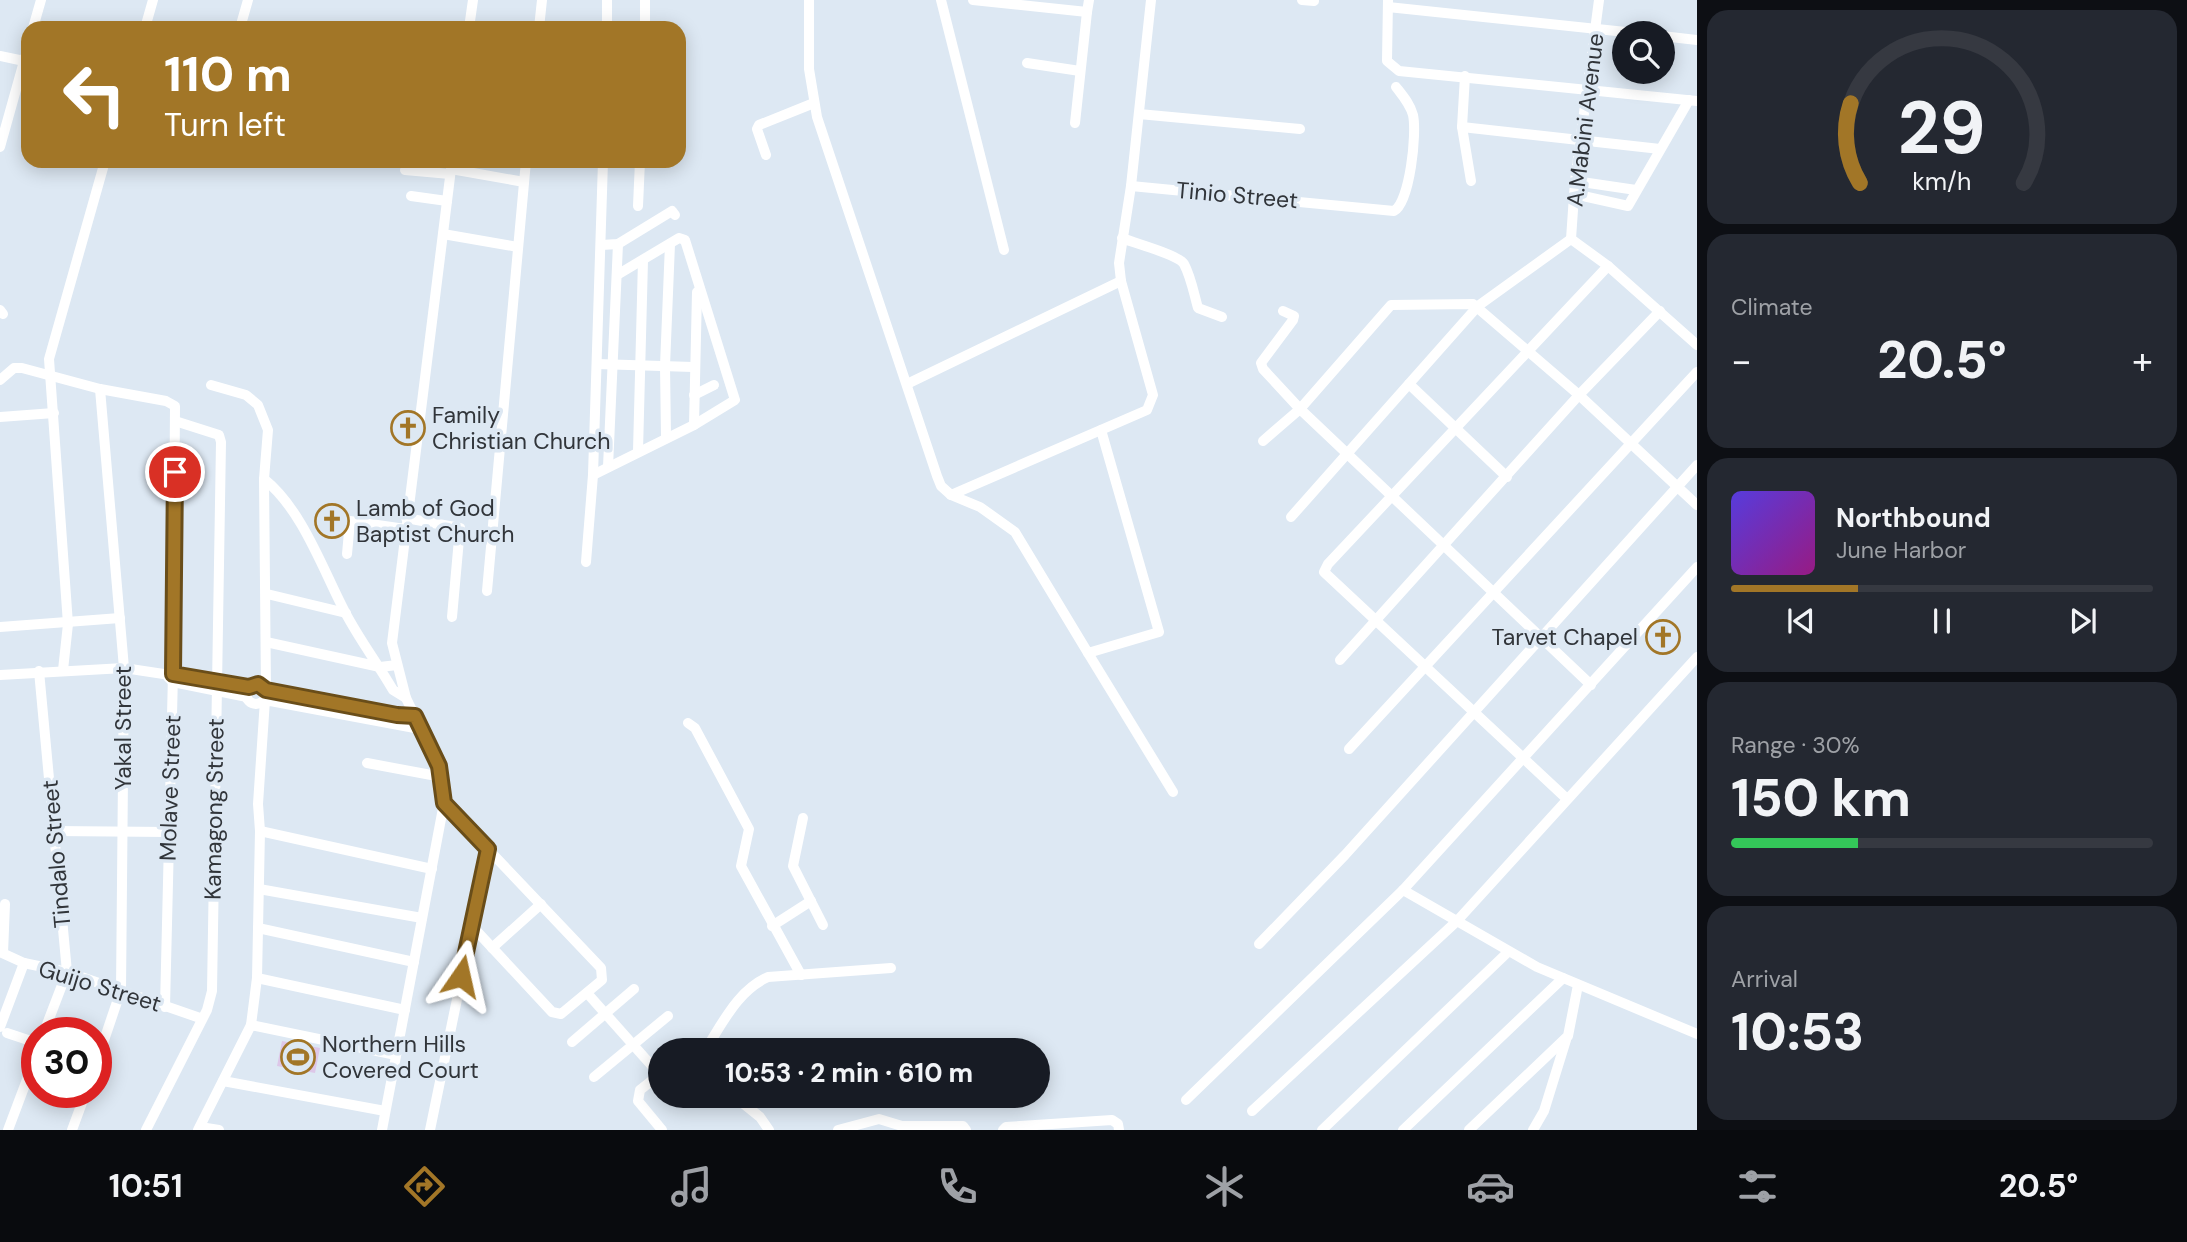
<!DOCTYPE html>
<meta charset="utf-8">
<style>
:root{--surface:#171b24;--page:#242831;--text:#f1f3f6;--muted:#9ea1a6;--line:#363941;--accent:#a27627}
body{margin:0;font-family:"DM Sans",sans-serif;background:var(--page);color:var(--text);height:100vh;display:flex;flex-direction:column;font-size:26px;white-space:nowrap}
*{box-sizing:border-box;margin:0}
p{font-size:23px;color:var(--muted)}
.icon{flex:none;width:38px;height:38px;fill:none;stroke:currentColor;stroke-width:2;stroke-linecap:round;stroke-linejoin:round}
.map{position:relative;flex:1;overflow:hidden}
.panel{display:flex;flex-direction:column;gap:10px;padding:10px;background:#0d0f14;width:490px}
.panel>*{flex:none}
.banner{position:absolute;left:21px;top:21px;width:665px;height:147px;border-radius:21px;box-shadow:0 4px 18px #0003;background:#a27627;color:#fff;overflow:hidden}
.tools{position:absolute;left:1612px;top:21px;display:grid;gap:14px}
.tools a{display:grid;place-items:center;width:63px;height:63px;border-radius:50%;background:var(--surface);box-shadow:0 4px 18px #0003;font-size:35px}
.speed{position:absolute;left:21px;top:1017px;display:flex;gap:14px;font-size:35px;font-weight:700;text-align:center}
.speed>*{display:grid;place-content:center;width:91px;height:91px;border-radius:50%;background:var(--surface);box-shadow:0 4px 18px #0003;line-height:1}
.speed .limit{border:10px solid #d22;background:#fff;color:#111}
.pin{position:absolute;display:grid;place-items:center;width:60px;height:60px;color:#fff;margin:-30px;border:4px solid #fff;border-radius:50%;box-shadow:0 2px 7px #0007}
.me{position:absolute;width:77px;margin:-38px;rotate:11deg;stroke-linejoin:round;filter:drop-shadow(0 0 5px #0008)}
.turn{display:flex;align-items:center;gap:24px;height:147px;padding:0 28px;font-size:32px}
.turn .icon{width:91px;height:91px;stroke-width:2.5}
.turn b{display:block;font-size:49px;line-height:60px}
.big{font-size:52px;font-weight:800;line-height:1.1}
.panel .tile{flex:1;display:flex;flex-direction:column;justify-content:center;gap:10px;min-width:0;padding:0 24px;border-radius:21px;background:var(--page)}
.panel .dial{align-items:center;gap:0}
.dial svg{height:182px;overflow:visible;fill:none;stroke:var(--line);stroke-width:7;stroke-linecap:round;text-anchor:middle}
.dial text{fill:var(--text);stroke:none}
.song{display:flex;align-items:center;gap:21px}
.cover{width:84px;height:84px;border-radius:10px;background:linear-gradient(135deg,hsl(250 70% 55%),hsl(310 70% 35%))}
.played{height:7px;border-radius:4px;background:linear-gradient(90deg,var(--accent) 30%,var(--line) 30%)}
.keys{display:flex;justify-content:space-around;direction:ltr}
.heat{display:flex;justify-content:space-between;align-items:center;font-size:38px;direction:ltr}
.charge{height:10px;border-radius:5px;background:linear-gradient(90deg,#34c759 30%,var(--line) 0)}
.trip{position:absolute;left:648px;top:1038px;width:402px;height:70px;border-radius:35px;background:var(--surface);box-shadow:0 4px 18px #0003;font-weight:800;line-height:70px;text-align:center}
.dock{display:flex;height:112px;justify-content:space-around;align-items:center;background:#090b0e;color:var(--muted)}
.dock .icon{width:49px;height:49px}
.dock .current{color:var(--accent)}
.dock b{font-size:32px;color:var(--text)}
main{display:flex;flex:1;min-height:0}
.map>svg:first-child{display:block}
</style>
<main>
<div class="map">
<svg width="1697" height="1130" viewBox="0 0 1697 1130">
<rect width="100%" height="100%" fill="#dde8f3"/>
<polygon fill="#ddc7e8" points="282,1041 320,1048 315,1073 277,1066"/>
<g fill="none" stroke-linecap="round" stroke-linejoin="round">
<g stroke="#fff" stroke-width="10">
<polyline points="809,0 809,69 817,117 937,476 941,486 951,495 1147,410 1153,395 1121,281 1119,263 1131,186"/>
<polyline points="941,0 1004,250"/>
<polyline points="973,0 1087,12 1089,0"/>
<path d="M1151,0L1131,186L1394,211C1410,202 1417,133 1413,115C1410,104 1403,96 1396,87"/>
<polyline points="1302,0 1314,1"/>
<polyline points="1388,0 1387,61 1399,71 1697,101"/>
<polyline points="1388,7 1635,33"/>
<polyline points="33,28 41,0"/>
<polyline points="145,28 153,0"/>
<polyline points="240,28 248,0"/>
<polyline points="469,28 473,0"/>
<polyline points="539,28 542,0"/>
<polyline points="607,28 607,0"/>
<polyline points="645,28 645,0"/>
<polyline points="1662,36 1697,40"/>
<polyline points="0,56 24,61"/>
<polyline points="1027,63 1080,71"/>
<polyline points="1465,76 1462,127 1471,181"/>
<polyline points="1139,114 1300,129"/>
<polyline points="1075,123 1087,12"/>
<polyline points="1462,127 1660,149"/>
<polyline points="0,147 28,47"/>
<polyline points="766,155 757,129 759,125 814,103"/>
<polyline points="451,169 524,182"/>
<polyline points="405,170 450,174"/>
<polyline points="1575,181 1636,190"/>
<polyline points="1574,194 1628,206 1689,100"/>
<polyline points="411,196 447,201"/>
<polyline points="638,206 640,161"/>
<polyline points="443,234 518,247"/>
<path d="M1122,238C1137,244 1179,255 1184,264C1191,277 1194,294 1198,308L1222,317"/>
<polyline points="1571,239 1575,181 1599,0"/>
<polyline points="1571,239 1608,266 1697,345"/>
<polyline points="601,245 618,244 672,211 675,215"/>
<polyline points="0,310 3,314"/>
<polyline points="1283,311 1294,316 1293,320 1261,363 1263,369 1300,409 1591,685"/>
<polyline points="597,364 693,367"/>
<polyline points="0,380 14,368 22,368 100,389 166,401 175,406 173,674 165,1007"/>
<polyline points="907,384 1121,281"/>
<polyline points="1409,384 1507,477"/>
<polyline points="211,385 246,395 258,405 268,430 264,479 266,690 397,715 415,716"/>
<polyline points="694,395 714,385"/>
<polyline points="0,417 54,413"/>
<polyline points="694,425 697,292"/>
<polyline points="666,436 665,366 670,244"/>
<polyline points="1263,441 1300,409 1391,305 1473,304 1579,395 1697,505"/>
<polyline points="638,451 643,260"/>
<polyline points="608,467 618,244"/>
<polyline points="593,475 694,425 735,400 685,240 679,238 617,275"/>
<path d="M264,479C302,509 323,570 345,612C359,639 378,664 393,690L406,698"/>
<polyline points="951,495 980,507 1015,532 1088,653 1159,632 1101,430"/>
<polyline points="1291,517 1478,306 1571,239"/>
<polyline points="406,518 460,528 452,617"/>
<polyline points="347,554 350,521 405,529"/>
<polyline points="586,562 593,475 603,161"/>
<polyline points="487,591 526,161"/>
<polyline points="267,594 346,613"/>
<polyline points="0,627 120,618"/>
<polyline points="266,642 380,667 397,665"/>
<polyline points="1088,653 1173,792"/>
<polyline points="1340,660 1579,395 1660,311"/>
<polyline points="63,670 68,624 49,359 105,161"/>
<polyline points="39,671 67,972 44,1032"/>
<polyline points="0,675 124,668 249,687"/>
<polyline points="168,677 173,682 247,697"/>
<circle cx="256" cy="694" r="10"/>
<polyline points="688,723 695,728 749,829 741,866 801,975"/>
<polyline points="1349,749 1697,372"/>
<polyline points="367,763 442,777"/>
<polyline points="1567,799 1324,572 1328,564 1608,266"/>
<polyline points="444,803 601,968 602,980 561,1014 552,1012 471,925"/>
<polyline points="803,818 793,866 823,925"/>
<polyline points="54,831 168,832"/>
<polyline points="260,831 432,869"/>
<polyline points="259,889 422,918"/>
<polyline points="1403,890 1537,967 1697,1034"/>
<polyline points="772,926 811,901"/>
<polyline points="258,928 414,962"/>
<polyline points="1259,944 1345,855 1697,465"/>
<polyline points="492,948 541,904"/>
<polyline points="0,952 24,963 67,972 200,1018"/>
<polyline points="3,953 5,904"/>
<polyline points="257,978 405,1010"/>
<polyline points="587,993 660,1075"/>
<polyline points="251,1025 396,1055"/>
<polyline points="0,1027 24,963"/>
<polyline points="7,1033 37,1043"/>
<polyline points="572,1042 634,989"/>
<path d="M705,1050C723,1023 737,991 768,977L891,968"/>
<polyline points="96,1064 121,990 124,668 100,389"/>
<polyline points="659,1075 640,1090 638,1101 662,1130"/>
<polyline points="594,1077 668,1016"/>
<polyline points="223,1081 385,1111"/>
<polyline points="734,1096 760,1117 769,1130"/>
<polyline points="1186,1100 1403,890 1697,567"/>
<polyline points="1252,1111 1457,921 1697,657"/>
<polyline points="200,1127 219,1130"/>
<polyline points="8,1130 37,1053"/>
<polyline points="72,1130 86,1092"/>
<polyline points="146,1130 207,1010 212,991 221,442 219,435 175,421"/>
<polyline points="198,1130 251,1025 257,978 260,831 258,804 265,700 420,729"/>
<polyline points="382,1130 444,803 439,766 406,698 392,643 452,161"/>
<polyline points="430,1130 488,849"/>
<polyline points="838,1130 879,1119 902,1126 963,1126 966,1130"/>
<polyline points="1003,1130 1006,1127 1112,1120 1118,1124 1119,1130"/>
<polyline points="1322,1130 1508,952"/>
<polyline points="1403,1130 1563,978"/>
<polyline points="1469,1130 1568,1036 1578,985"/>
<polyline points="1533,1130 1544,1111 1566,1040"/>
</g>
</g>
<g fill="none" stroke-linecap="round" stroke-linejoin="round">
<g stroke="#694d19" stroke-width="18">
<polyline id="route" points="175,472 173,674 249,687 258,684 266,690 397,715 415,716 439,766 444,803 488,849 461,976"/>
</g>
<use href="#route" stroke="#a27627" stroke-width="12"/>
</g>
<defs>
<g id="church-ring" transform="scale(1.75)"><circle r="9.5" fill="#dde8f3" stroke="#a27627" stroke-width="1.5"/><path d="M-1.2-6h2.4v3.5h3.3v2.4h-3.3V6h-2.4V-.1h-3.3v-2.4h3.3Z" fill="#a27627"/></g>
<g id="stadium-ring" transform="scale(1.75)"><circle r="9.5" fill="#dde8f3" stroke="#a27627" stroke-width="1.5"/><path d="M0-5a6.5 5 0 1 0 0 10a6.5 5 0 1 0 0-10ZM-3.5-1.8h7v3.6h-7Z" fill="#a27627"/></g>
</defs>
<g fill-rule="evenodd">
<use href="#church-ring" x="408" y="428"/>
<use href="#church-ring" x="332" y="521"/>
<use href="#church-ring" x="1663" y="637"/>
<use href="#stadium-ring" x="298" y="1057"/>
</g>
<g text-anchor="middle" dominant-baseline="central" stroke-width="7" stroke-linejoin="round" paint-order="stroke">
<g font-size="23" fill="#31353a" stroke="#dde8f3">
<text transform="translate(1585 120) rotate(-83)">A.Mabini Avenue</text>
<text transform="translate(1237 195) rotate(5)">Tinio Street</text>
<text transform="translate(123 728) rotate(-90)">Yakal Street</text>
<text transform="translate(170 788) rotate(-88)">Molave Street</text>
<text transform="translate(214 809) rotate(-89)">Kamagong Street</text>
<text transform="translate(56 854) rotate(-95)">Tindalo Street</text>
<text transform="translate(100 986) rotate(17)">Guijo Street</text>
</g>
<g font-size="23" fill="#31353a" stroke="#dde8f3" text-anchor="start">
<text x="432" y="415">Family<tspan x="432" dy="26">Christian Church</tspan></text>
<text x="356" y="508">Lamb of God<tspan x="356" dy="26">Baptist Church</tspan></text>
<text x="1638" y="637" text-anchor="end">Tarvet Chapel</text>
<text x="322" y="1044">Northern Hills<tspan x="322" dy="26">Covered Court</tspan></text>
</g>
</g>
</svg>
<div class="tools">
<a><svg class="icon" aria-label="search" viewBox="0 0 24 24"><circle cx="10" cy="10" r="6"/><path d="M15 15l6 6"/></svg></a>
</div>
<div class="speed"><div class="limit">30</div></div>
<div class="pin" style="left:175px;top:472px;background:#d93025"><svg class="icon" aria-label="arrive" viewBox="0 0 24 24"><path d="M6 21V4h12l-3 4 3 4H6"/></svg></div>
<svg class="me" style="left:461px;top:976px" viewBox="-20 -20 40 40"><path d="M0-17L14 15 0 8-14 15z" fill="#a27627" stroke="#fff" stroke-width="4"/></svg>
<div class="trip">10:53 · 2 min · 610 m</div>
<div class="banner">
<div class="turn"><svg class="icon" aria-label="left" viewBox="0 0 24 24"><path d="M17 20v-9H6M10 6l-5 5 5 5"/></svg><div><b>110 m</b>Turn left</div></div>
</div>
</div>
<section class="panel">
<div class="tile dial"><svg viewBox="0 0 100 80">
<path d="M14 69A42 42 0 1 1 86 69"/>
<path d="M14 69A42 42 0 0 1 10 34" stroke="#a27627"/>
<text x="50" y="56" font-size="32" font-weight="700">29</text>
<text x="50" y="72" font-size="11">km/h</text>
</svg></div>
<div class="tile"><p>Climate</p>
<div class="heat"><a>−</a><b class="big">20.5°</b><a>+</a></div>
</div>
<div class="tile">
<div class="song"><i class="cover"></i><div><b>Northbound</b><p>June Harbor</p></div></div>
<div class="played"></div>
<div class="keys"><svg class="icon" aria-label="previous" viewBox="0 0 24 24"><path d="M18 5L8 12l10 7zM5 5v14"/></svg><svg class="icon" aria-label="pause" viewBox="0 0 24 24"><path d="M8 5v14M16 5v14"/></svg><svg class="icon" aria-label="next" viewBox="0 0 24 24"><path d="M6 5l10 7-10 7zM19 5v14"/></svg></div>
</div>
<div class="tile"><p>Range · 30%</p><b class="big">150 km</b><div class="charge"></div></div>
<div class="tile"><p>Arrival</p><b class="big">10:53</b></div>
</section>
</main>
<nav class="dock">
<b>10:51</b>
<svg class="icon current" aria-label="directions" viewBox="0 0 24 24"><path d="M12 3l9 9-9 9-9-9zM9 14v-3h6M13 9l2 2-2 2"/></svg>
<svg class="icon" aria-label="music" viewBox="0 0 24 24"><path d="M9 18V5l10-2v13"/><circle cx="6" cy="18" r="3"/><circle cx="16" cy="16" r="3"/></svg>
<svg class="icon" aria-label="phone" viewBox="0 0 24 24"><path d="M5 4h4l2 5-3 2q2 4 5 5l2-3 5 2v4C11 20 4 13 5 4z"/></svg>
<svg class="icon" aria-label="climate" viewBox="0 0 24 24"><path d="M12 3v18M4 7l16 10M4 17L20 7"/></svg>
<svg class="icon" aria-label="car" viewBox="0 0 24 24"><path d="M5 17H2v-5l4-1 3-4h7l3 4 3 1v5h-3M9 17h6M6 11h13"/><circle cx="7" cy="17" r="2"/><circle cx="17" cy="17" r="2"/></svg>
<svg class="icon" aria-label="filters" viewBox="0 0 24 24"><path d="M4 7h16M4 17h16"/><circle cx="9" cy="7" r="2"/><circle cx="15" cy="17" r="2"/></svg>
<b>20.5°</b>
</nav>
